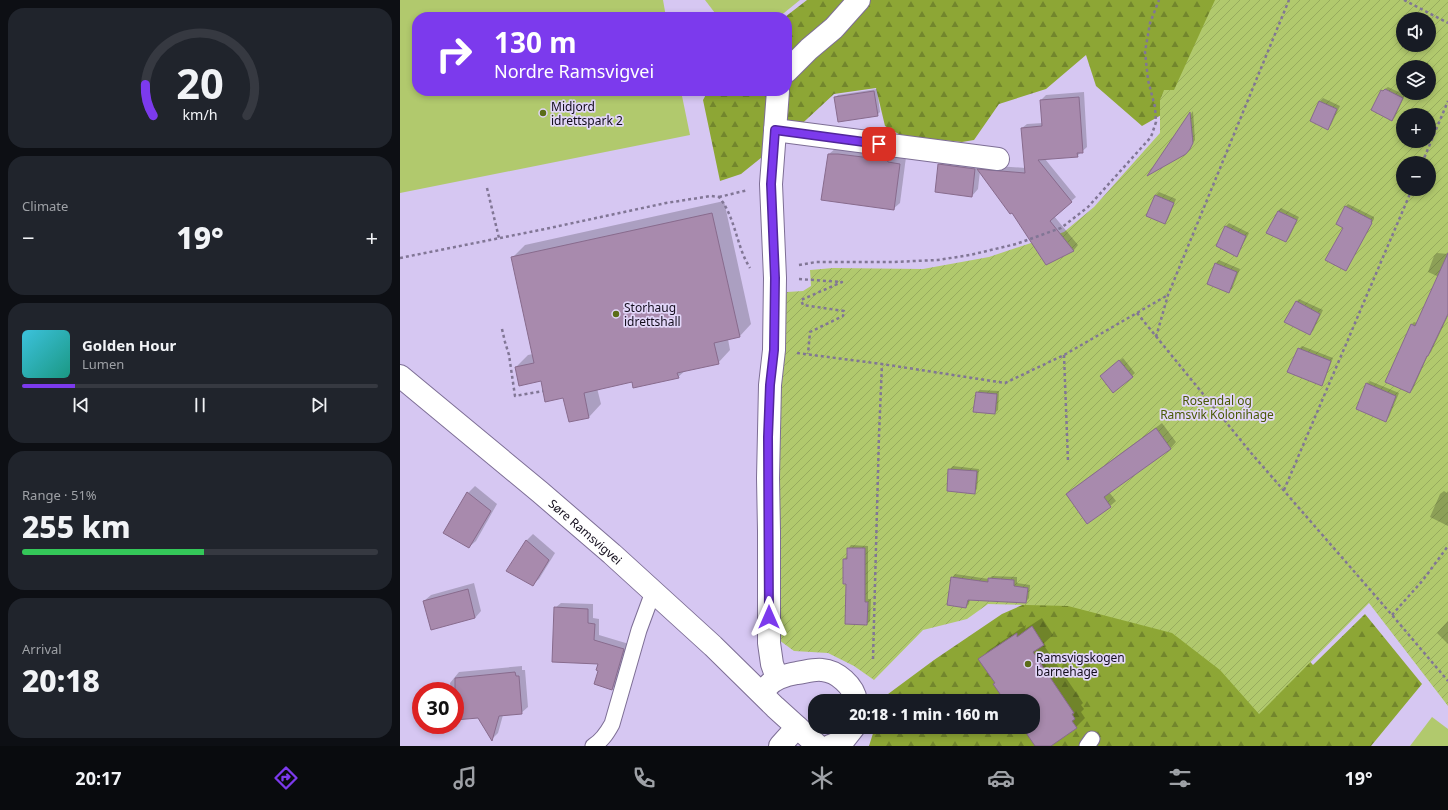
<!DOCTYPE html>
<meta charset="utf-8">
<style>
:root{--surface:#171b24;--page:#20242c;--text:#f1f3f6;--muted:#9ea1a6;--line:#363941;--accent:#7c3aed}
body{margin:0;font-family:"Noto Sans",sans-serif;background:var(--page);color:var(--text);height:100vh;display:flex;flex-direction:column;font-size:15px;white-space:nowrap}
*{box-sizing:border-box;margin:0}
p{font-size:13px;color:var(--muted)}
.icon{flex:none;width:22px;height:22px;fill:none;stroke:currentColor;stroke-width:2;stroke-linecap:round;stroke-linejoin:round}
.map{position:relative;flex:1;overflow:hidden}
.side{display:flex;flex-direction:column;gap:8px;padding:8px;background:#0d0f14;width:400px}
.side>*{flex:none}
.top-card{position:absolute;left:12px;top:12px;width:380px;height:84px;border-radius:16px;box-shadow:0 2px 6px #0003;background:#7c3aed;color:#fff;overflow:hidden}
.fabs{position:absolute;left:996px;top:12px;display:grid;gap:8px}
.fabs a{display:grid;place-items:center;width:40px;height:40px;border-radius:50%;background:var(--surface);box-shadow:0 2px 6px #0003;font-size:20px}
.speed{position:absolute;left:12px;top:682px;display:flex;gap:8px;font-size:20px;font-weight:700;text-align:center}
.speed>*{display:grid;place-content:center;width:52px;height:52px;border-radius:50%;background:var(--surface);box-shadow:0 2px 6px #0003;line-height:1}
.speed .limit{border:6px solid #d22;background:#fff;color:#111}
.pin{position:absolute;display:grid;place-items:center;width:34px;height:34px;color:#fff;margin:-17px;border-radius:8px;box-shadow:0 2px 6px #0006}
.me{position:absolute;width:44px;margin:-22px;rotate:0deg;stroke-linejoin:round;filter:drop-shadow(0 0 3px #0008)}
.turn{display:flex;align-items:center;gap:14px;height:84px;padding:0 16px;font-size:18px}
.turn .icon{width:52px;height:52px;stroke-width:2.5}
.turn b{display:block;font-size:28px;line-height:34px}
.big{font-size:30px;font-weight:800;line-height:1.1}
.side .tile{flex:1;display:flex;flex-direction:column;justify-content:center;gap:6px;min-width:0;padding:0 14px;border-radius:16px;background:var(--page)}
.side .dial{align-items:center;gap:0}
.dial svg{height:104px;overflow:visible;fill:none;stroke:var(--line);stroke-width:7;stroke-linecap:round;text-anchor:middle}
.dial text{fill:var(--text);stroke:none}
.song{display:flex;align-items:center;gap:12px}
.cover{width:48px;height:48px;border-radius:6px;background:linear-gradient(135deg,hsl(190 70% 55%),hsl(170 70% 35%))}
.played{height:4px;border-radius:2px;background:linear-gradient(90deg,var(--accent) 15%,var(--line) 15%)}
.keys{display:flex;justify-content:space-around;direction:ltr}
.heat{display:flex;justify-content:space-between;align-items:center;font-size:22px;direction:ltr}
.charge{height:6px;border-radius:3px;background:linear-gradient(90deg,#34c759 51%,var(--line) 0)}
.trip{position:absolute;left:408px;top:694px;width:232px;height:40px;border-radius:16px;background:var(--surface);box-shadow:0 2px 6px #0003;font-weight:800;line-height:40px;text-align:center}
.tab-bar{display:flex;height:64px;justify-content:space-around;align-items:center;background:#090b0e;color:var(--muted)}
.tab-bar .icon{width:28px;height:28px}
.tab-bar .current{color:var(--accent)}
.tab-bar b{font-size:18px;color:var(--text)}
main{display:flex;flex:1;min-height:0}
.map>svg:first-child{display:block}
</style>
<main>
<section class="side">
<div class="tile dial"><svg viewBox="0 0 100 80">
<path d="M14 69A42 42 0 1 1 86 69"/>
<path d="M14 69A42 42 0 0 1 8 45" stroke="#7c3aed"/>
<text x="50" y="56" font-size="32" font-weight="700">20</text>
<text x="50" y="72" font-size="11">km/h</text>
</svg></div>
<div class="tile"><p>Climate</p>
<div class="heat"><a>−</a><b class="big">19°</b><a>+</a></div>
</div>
<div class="tile">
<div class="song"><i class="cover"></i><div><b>Golden Hour</b><p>Lumen</p></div></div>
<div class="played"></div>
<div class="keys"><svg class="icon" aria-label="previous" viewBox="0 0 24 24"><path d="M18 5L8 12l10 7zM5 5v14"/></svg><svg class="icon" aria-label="pause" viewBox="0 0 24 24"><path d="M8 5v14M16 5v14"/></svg><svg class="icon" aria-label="next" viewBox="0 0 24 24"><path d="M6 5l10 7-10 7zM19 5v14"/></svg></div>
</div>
<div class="tile"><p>Range · 51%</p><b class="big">255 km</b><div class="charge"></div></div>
<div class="tile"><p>Arrival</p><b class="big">20:18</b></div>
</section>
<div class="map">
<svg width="1048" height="746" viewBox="0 0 1048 746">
<defs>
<pattern id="forest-firs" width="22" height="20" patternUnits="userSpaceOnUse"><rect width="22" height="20" fill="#8da635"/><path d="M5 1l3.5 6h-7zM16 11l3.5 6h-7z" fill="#72862c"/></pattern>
<pattern id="garden-furrows" width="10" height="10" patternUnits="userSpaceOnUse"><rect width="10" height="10" fill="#b1c96d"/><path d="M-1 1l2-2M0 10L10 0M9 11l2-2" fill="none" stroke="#97ab5e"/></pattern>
</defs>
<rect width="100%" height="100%" fill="#d6c7f2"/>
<g fill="#b1c96d">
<polygon points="0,0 263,0 266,17 17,17 17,91 281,91 290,135 0,193"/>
<polygon points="305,0 400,0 379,17 318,17"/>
<polygon points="1032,717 1048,729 1048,746 1010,746"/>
</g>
<g fill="url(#forest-firs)">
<polygon points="407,0 845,0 770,110 742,126 696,86 686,55 646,89 599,104 574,140 562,142 502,136 485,126 476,88 434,94 393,132 341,174 320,181 303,100 308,91 387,91 387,17 385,17"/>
<polygon points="731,517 896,646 913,665 965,614 1022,684 971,746 469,746 475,727 633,727 633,701 482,701 484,697 534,660 602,614 629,602"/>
</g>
<path fill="url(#garden-furrows)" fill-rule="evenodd" d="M815,0H1048V706L969,603L859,714L820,670L772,633L668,606L588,604L567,619L523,630L474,680L454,666L428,653L394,651L379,640L378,598L382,309L387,292L403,291L411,286L410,270L433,268L523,269L589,257L664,232L694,207L760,133V100L764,90H774ZM1003,19H1029V45H1003ZM1003,67H1029V93H1003ZM1003,115H1029V141H1003ZM1003,163H1029V189H1003Z"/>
<g fill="#0003">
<polygon points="988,87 1005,95 995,117 992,120 982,91"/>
<polygon points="477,89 480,112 477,115 435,98 438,95"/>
<polygon points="684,92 687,147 677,156 645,159 676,197 654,216 678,245 674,250 647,264 612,212 580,171 578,189 572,196 539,164 546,158 583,165 626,168 622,128 627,124 643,123 641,100 646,95"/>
<polygon points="923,98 940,106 931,125 928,129 911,121 920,101"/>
<polygon points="793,111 795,140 788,150 750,173"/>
<polygon points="436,148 506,157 500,203 493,209 429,154"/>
<polygon points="759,192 776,199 768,219 765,223 748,216 756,195"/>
<polygon points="324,201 351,324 339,337 328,339 330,350 318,363 286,370 278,377 232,381 197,388 201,404 189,417 142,380 116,367 128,355 133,354 112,258 125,245"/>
<polygon points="948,204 974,217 974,219 948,267 945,270 944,227 945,207"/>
<polygon points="881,208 899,217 889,238 886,241 868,232 878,211"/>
<polygon points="829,223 849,233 839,252 836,255 817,246 826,226"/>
<polygon points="1037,253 1048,254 1048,278 1046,280 1028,272 1034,256"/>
<polygon points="819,260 840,269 832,289 828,292 816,263"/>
<polygon points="1048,290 1048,310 1045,316 1048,316 1031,352 1028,355 1013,389 1010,392 1011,325 1014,322 1017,323"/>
<polygon points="899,299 923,310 913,331 909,334 896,302"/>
<polygon points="902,346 933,358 924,381 921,384 899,349"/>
<polygon points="723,358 735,373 732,376 704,373"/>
<polygon points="970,381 999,393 989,417 986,420 967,384"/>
<polygon points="580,390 599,391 598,410 595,413 577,393"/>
<polygon points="762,423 776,442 771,448 709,492 716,501 710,506 668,494 673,489"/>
<polygon points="553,466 579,469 577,489 574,492 549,470"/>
<polygon points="75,486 97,504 76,541 69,547 44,532 68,493"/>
<polygon points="1044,491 1047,493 1048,491 1048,526 1030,517 1040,494"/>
<polygon points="133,534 155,553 139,579 132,585 126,541"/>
<polygon points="451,545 468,546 468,599 471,599 470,621 467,624 446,623 447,583 444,559 447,556 448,549"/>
<polygon points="555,574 589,579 592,576 617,577 617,583 630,585 629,598 626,602 570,599 569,604 566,607 552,578"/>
<polygon points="74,583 81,611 75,618 24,601 31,595"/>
<polygon points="161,603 193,604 193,618 199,619 199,635 229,644 217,684 212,689 199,670 199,663 155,608"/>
<polygon points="642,618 653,635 643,644 683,703 681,705 684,709 681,712 685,718 676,727 649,746 636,746 623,727 633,727 633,701 606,701 596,683 580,659 589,650 626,625 625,629"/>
<polygon points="1048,621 1048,644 1037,633"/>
<polygon points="122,666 122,670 125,670 128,707 121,713 103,715 98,733 92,739 78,717 55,719 55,691 51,691 50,683 59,672"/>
</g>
<g fill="#a88aad" stroke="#886b8d">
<polygon points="985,89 1003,98 992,121 971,110 981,90 983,91"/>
<polygon points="474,91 478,116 438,122 434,97"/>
<polygon points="679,97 683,153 677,153 678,157 638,160 672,202 650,221 674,251 646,265 612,213 610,214 577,169 625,173 621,128 642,126 640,100"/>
<polygon points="919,101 937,109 928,130 910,121"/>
<polygon points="790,112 793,143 790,149 786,154 747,176"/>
<polygon points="428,154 438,154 487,160 488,162 500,164 494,210 421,200"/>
<polygon points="538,164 575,169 572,197 535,192"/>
<polygon points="755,195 774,203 765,224 746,216"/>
<polygon points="945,206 972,220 971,222 972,223 946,271 925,260 943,228 936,224"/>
<polygon points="878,211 897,220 886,242 866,233"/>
<polygon points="312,213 340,337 314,343 319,364 277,373 279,378 233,388 232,382 184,393 189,418 169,422 163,398 145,402 141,381 119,386 115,367 134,363 111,257"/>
<polygon points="825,226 846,236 837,257 816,246"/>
<polygon points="1048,253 1048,314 1028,356 1027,356 1010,393 985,382 1011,324 1015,326"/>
<polygon points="815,263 837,272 829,293 807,284"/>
<polygon points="896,301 920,314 910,335 884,322"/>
<polygon points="898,348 931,361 922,386 887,372"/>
<polygon points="719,360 733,377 713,393 700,376"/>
<polygon points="966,383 996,396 986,422 956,409"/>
<polygon points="576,392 597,394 595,414 573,412"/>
<polygon points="756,428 771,449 704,497 711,507 687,524 666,494"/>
<polygon points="548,469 577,471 575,494 547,491"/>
<polygon points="67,492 91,511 69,548 43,533"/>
<polygon points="126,540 149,560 133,586 106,571"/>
<polygon points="447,548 465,548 465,602 468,602 467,625 445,624 446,584 443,584 443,559 447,559"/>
<polygon points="551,577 588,582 588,578 614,580 614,586 628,588 626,603 568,600 566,608 547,605"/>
<polygon points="68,589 75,618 31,630 23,601"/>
<polygon points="154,607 188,609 188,623 195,624 194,640 224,649 212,690 194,684 198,671 196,670 198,664 152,662"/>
<polygon points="632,626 644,645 633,652 674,713 672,714 675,719 672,721 677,728 651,746 635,746 622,727 633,727 633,701 605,701 593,684 595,683 578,659 617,633 617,637"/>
<polygon points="115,672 116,676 119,676 122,714 99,716 92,741 78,718 55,720 55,678"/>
</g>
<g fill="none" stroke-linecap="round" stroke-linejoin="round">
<g stroke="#7d6e95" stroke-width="17">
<g id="lane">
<path d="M193,746C202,741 207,733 212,724L239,630L253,592"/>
<polyline points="687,746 692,739"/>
</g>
</g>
<g stroke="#7d6e95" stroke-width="24">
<g id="street">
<polyline points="387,71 409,49 434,28 459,0"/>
<polyline points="375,130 598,159"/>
<path id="s1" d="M0,376L140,492L212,554L313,646L375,707L418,746"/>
<polyline points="377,678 372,664 369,643 369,531 368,478 370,385 374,350 375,278 371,184 378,91"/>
<path d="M367,687C374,678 386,675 397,673C405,672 414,669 422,670C437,671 454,686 456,701"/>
<polyline points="380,746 397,727"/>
<polyline points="430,746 443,741 454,727"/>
</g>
</g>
<g stroke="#817695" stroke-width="2.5" stroke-dasharray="3 3" stroke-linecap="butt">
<polyline points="1004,0 1048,23"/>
<polyline points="1022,163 1048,101"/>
<polyline points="87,188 99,238"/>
<polyline points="319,197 348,190"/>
<path d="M0,258L145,229L266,203L311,196L319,197C336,218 336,246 350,268"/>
<polyline points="399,265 416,262 493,262 538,260 570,255 616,244 661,228 688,207 751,137 756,122 755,107 748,80 745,52 750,23 759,0"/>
<polyline points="399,279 442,282 401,300 403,305 444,311 443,316 410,332 408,354"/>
<polyline points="737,313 852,454 992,615 1048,681"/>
<polyline points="102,329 105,342 109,355 115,396 143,391"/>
<polyline points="756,337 768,295 889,0"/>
<polyline points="397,353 482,364 605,383 664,355 768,295"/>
<polyline points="664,355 668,461"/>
<polyline points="884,490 1012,189"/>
<polyline points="992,615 1023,580 1048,546"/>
<polyline points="473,659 479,435 482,364"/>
</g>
<use href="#lane" stroke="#fff" stroke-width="15"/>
<use href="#street" stroke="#fff" stroke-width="22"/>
</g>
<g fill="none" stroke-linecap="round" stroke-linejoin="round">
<g stroke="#51269a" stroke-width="10">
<polyline id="route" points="369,617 368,437 370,385 374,350 375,278 371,184 375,130 479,144"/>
</g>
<use href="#route" stroke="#7c3aed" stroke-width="7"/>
</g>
<g fill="#5b6d19" stroke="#e2d6f9" stroke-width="1.5">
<circle cx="143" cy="113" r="4"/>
<circle cx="216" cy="314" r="4"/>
<circle cx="628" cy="664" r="4"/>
</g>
<g text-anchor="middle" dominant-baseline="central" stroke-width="3.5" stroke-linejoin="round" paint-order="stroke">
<g font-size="12" fill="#130d1c" stroke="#e2d6f9" text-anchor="start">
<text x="151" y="106">Midjord<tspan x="151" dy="14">idrettspark 2</tspan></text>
<text x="224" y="307">Storhaug<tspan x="224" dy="14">idrettshall</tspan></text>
<text x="636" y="657">Ramsvigskogen<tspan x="636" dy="14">barnehage</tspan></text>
</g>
<g font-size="12" fill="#495904" stroke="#e2d6f9">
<text x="817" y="400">Rosendal og<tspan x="817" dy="14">Ramsvik Kolonihage</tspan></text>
</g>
<g font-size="12" fill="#130d1c" stroke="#e2d6f9">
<text stroke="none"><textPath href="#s1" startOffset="242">Søre Ramsvigvei</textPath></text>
</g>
</g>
</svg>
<div class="fabs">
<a><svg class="icon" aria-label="sound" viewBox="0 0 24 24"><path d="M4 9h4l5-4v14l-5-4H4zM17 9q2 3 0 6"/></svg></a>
<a><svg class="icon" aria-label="layers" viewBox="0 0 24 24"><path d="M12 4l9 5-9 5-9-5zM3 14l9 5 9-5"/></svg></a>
<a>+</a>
<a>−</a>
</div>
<div class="speed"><div class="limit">30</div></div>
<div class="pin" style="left:479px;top:144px;background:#d93025"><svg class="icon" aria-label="arrive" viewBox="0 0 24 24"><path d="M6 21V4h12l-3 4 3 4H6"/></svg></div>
<svg class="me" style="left:369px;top:617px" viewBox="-20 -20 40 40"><path d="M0-17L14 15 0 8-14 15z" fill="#7c3aed" stroke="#fff" stroke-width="4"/></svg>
<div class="trip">20:18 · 1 min · 160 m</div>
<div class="top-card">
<div class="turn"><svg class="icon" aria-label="right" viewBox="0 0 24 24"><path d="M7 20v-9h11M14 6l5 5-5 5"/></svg><div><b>130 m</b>Nordre Ramsvigvei</div></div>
</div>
</div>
</main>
<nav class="tab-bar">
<b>20:17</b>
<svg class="icon current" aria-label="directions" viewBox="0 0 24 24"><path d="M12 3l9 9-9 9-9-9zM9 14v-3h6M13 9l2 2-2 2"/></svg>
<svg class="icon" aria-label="music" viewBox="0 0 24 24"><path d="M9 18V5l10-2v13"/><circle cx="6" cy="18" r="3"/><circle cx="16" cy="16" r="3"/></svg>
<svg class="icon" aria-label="phone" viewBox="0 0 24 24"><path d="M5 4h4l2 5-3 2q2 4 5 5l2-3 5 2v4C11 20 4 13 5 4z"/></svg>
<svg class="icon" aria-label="climate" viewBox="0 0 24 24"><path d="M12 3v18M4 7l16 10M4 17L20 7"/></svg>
<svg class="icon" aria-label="car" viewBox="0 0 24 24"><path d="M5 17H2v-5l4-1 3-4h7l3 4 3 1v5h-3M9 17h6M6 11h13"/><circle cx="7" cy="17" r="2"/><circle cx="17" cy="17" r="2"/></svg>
<svg class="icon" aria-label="filters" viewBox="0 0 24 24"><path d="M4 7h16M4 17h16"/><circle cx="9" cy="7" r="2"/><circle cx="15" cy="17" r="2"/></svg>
<b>19°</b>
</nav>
